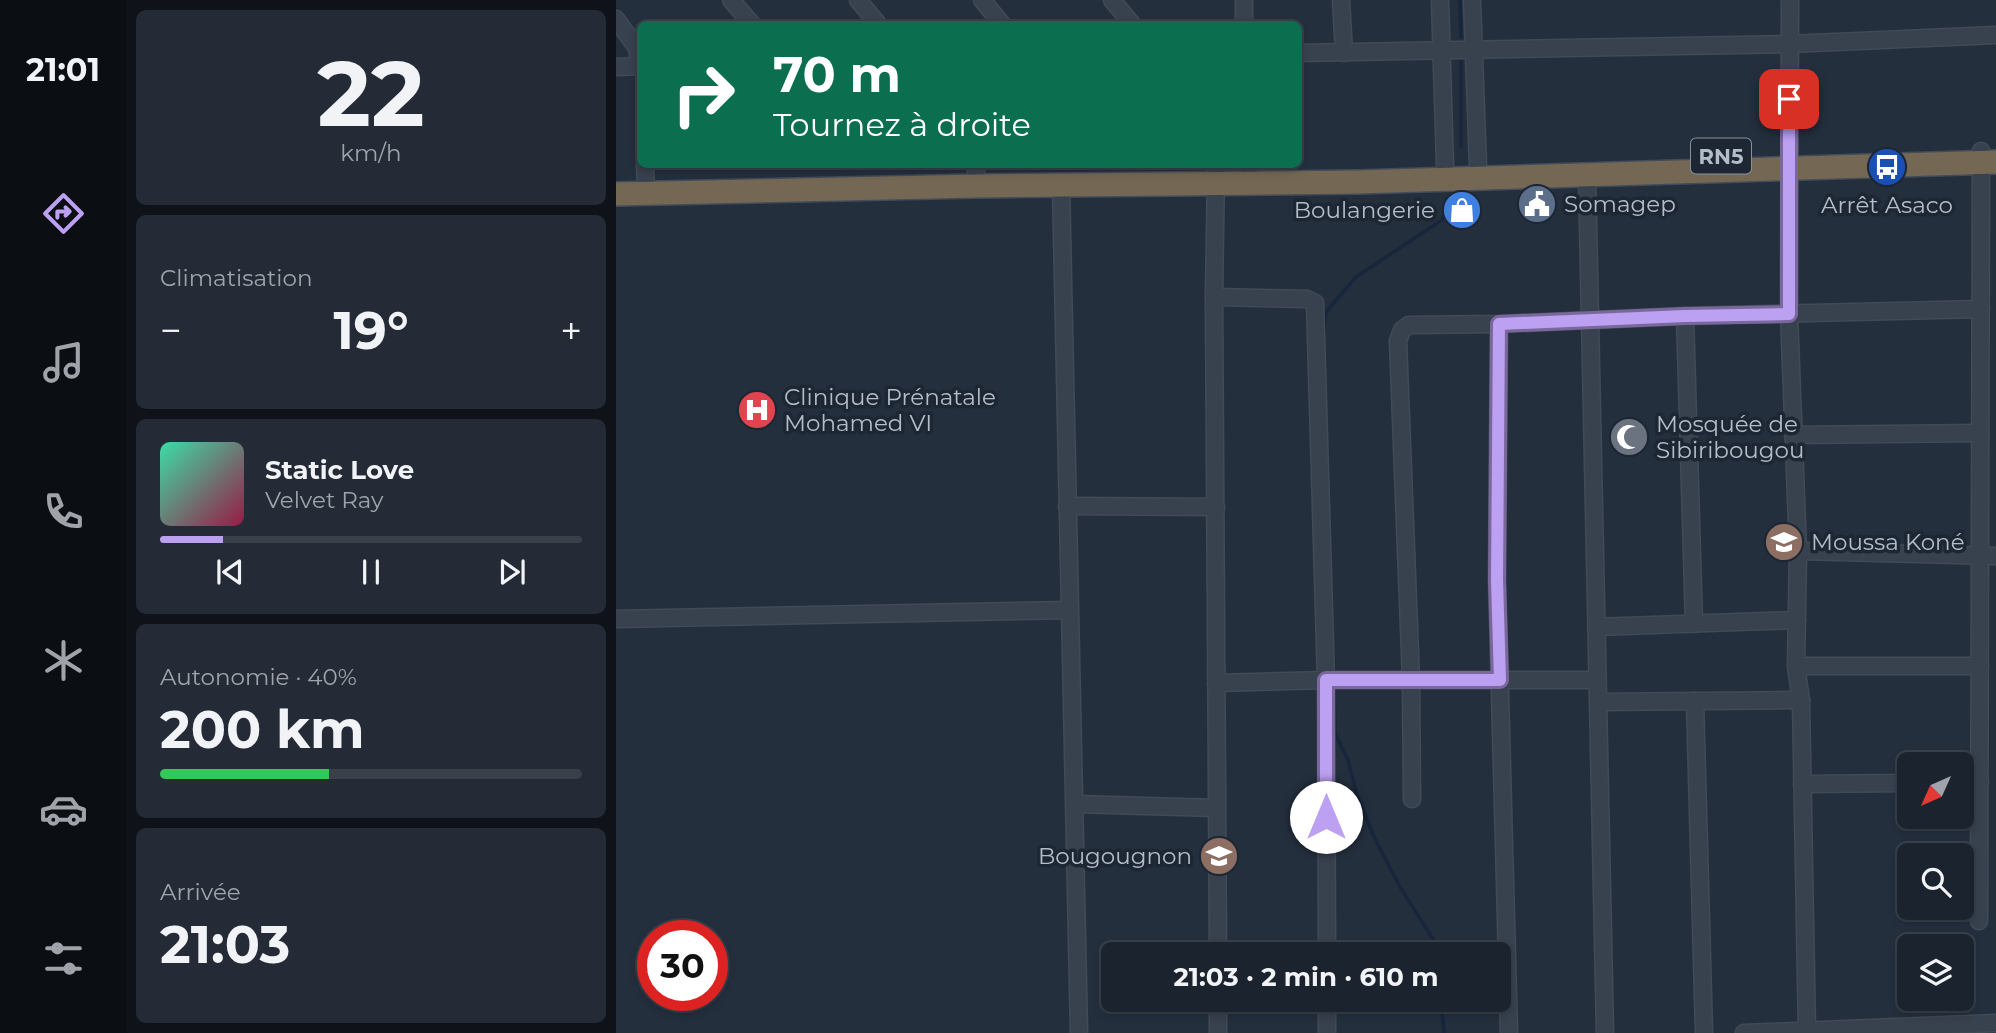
<!DOCTYPE html>
<html lang="fr">
<meta charset="utf-8">
<style>
:root{--surface:#1b232e;--page:#242b36;--text:#f1f3f6;--muted:#a0a4aa;--line:#39404a;--accent:#bca0f2}
body{margin:0;font-family:Montserrat,sans-serif;background:var(--page);color:var(--text);height:100vh;display:flex;flex-direction:column;font-size:26px;white-space:nowrap}
*{box-sizing:border-box;margin:0}
p{font-size:23px;color:var(--muted)}
.icon{flex:none;width:38px;height:38px;fill:none;stroke:currentColor;stroke-width:2;stroke-linecap:round;stroke-linejoin:round}
.map{position:relative;flex:1;overflow:hidden}
.sheet{display:flex;flex-direction:column;gap:10px;padding:10px;background:#0f1319;width:490px}
.sheet>*{flex:none}
.guide{position:absolute;left:21px;top:21px;width:665px;height:147px;border-radius:10px;box-shadow:0 4px 10px #0003,0 0 0 2px var(--line);background:#0b6e4f;color:#fff;overflow:hidden}
.needle{width:46px;rotate:225deg}
.buttons{position:absolute;left:1281px;top:752px;display:grid;gap:14px}
.buttons a{display:grid;place-items:center;width:77px;height:77px;border-radius:10px;background:var(--surface);box-shadow:0 4px 10px #0003,0 0 0 2px var(--line);font-size:35px}
.speed{position:absolute;left:21px;top:920px;display:flex;gap:14px;font-size:35px;font-weight:700;text-align:center}
.speed>*{display:grid;place-content:center;width:91px;height:91px;border-radius:50%;background:var(--surface);box-shadow:0 4px 10px #0003,0 0 0 2px var(--line);line-height:1}
.speed .limit{border:10px solid #d22;background:#fff;color:#111}
.pin{position:absolute;display:grid;place-items:center;width:60px;height:60px;color:#fff;margin:-30px;border-radius:14px;box-shadow:0 4px 10px #0006}
.me{position:absolute;width:77px;margin:-38px;rotate:0deg;stroke-linejoin:round;filter:drop-shadow(0 0 5px #0008)}
.turn{display:flex;align-items:center;gap:24px;height:147px;padding:0 21px;font-size:32px}
.turn .icon{width:91px;height:91px;stroke-width:2.5}
.turn b{display:block;font-size:49px;line-height:60px}
.big{font-size:52px;font-weight:700;line-height:1.1}
.sheet .widget{flex:1;display:flex;flex-direction:column;justify-content:center;gap:10px;min-width:0;padding:0 24px;border-radius:10px;background:var(--page)}
.sheet .dial{align-items:center;gap:0}
.dial b{font-size:91px;line-height:1}
.song{display:flex;align-items:center;gap:21px}
.cover{width:84px;height:84px;border-radius:10px;background:linear-gradient(135deg,hsl(160 70% 55%),hsl(340 70% 35%))}
.played{height:7px;border-radius:4px;background:linear-gradient(90deg,var(--accent) 15%,var(--line) 15%)}
.keys{display:flex;justify-content:space-around;direction:ltr}
.heat{display:flex;justify-content:space-between;align-items:center;font-size:38px;direction:ltr}
.charge{height:10px;border-radius:5px;background:linear-gradient(90deg,#34c759 40%,var(--line) 0)}
.trip{position:absolute;left:485px;top:942px;width:410px;height:70px;border-radius:10px;background:var(--surface);box-shadow:0 4px 10px #0003,0 0 0 2px var(--line);font-weight:700;line-height:70px;text-align:center}
main{display:flex;flex:1;min-height:0}
.dock{display:flex;flex-direction:column;width:126px;justify-content:space-around;align-items:center;background:#0b0e12;color:var(--muted)}
.dock .icon{width:49px;height:49px}
.dock .on{color:var(--accent)}
.dock b{font-size:32px;color:var(--text)}
.map>svg:first-child{display:block}
</style>
<main>
<nav class="dock">
<b>21:01</b>
<svg class="icon on" aria-label="directions" viewBox="0 0 24 24"><path d="M12 3l9 9-9 9-9-9zM9 14v-3h6M13 9l2 2-2 2"/></svg>
<svg class="icon" aria-label="music" viewBox="0 0 24 24"><path d="M9 18V5l10-2v13"/><circle cx="6" cy="18" r="3"/><circle cx="16" cy="16" r="3"/></svg>
<svg class="icon" aria-label="phone" viewBox="0 0 24 24"><path d="M5 4h4l2 5-3 2q2 4 5 5l2-3 5 2v4C11 20 4 13 5 4z"/></svg>
<svg class="icon" aria-label="climate" viewBox="0 0 24 24"><path d="M12 3v18M4 7l16 10M4 17L20 7"/></svg>
<svg class="icon" aria-label="car" viewBox="0 0 24 24"><path d="M5 17H2v-5l4-1 3-4h7l3 4 3 1v5h-3M9 17h6M6 11h13"/><circle cx="7" cy="17" r="2"/><circle cx="17" cy="17" r="2"/></svg>
<svg class="icon" aria-label="filters" viewBox="0 0 24 24"><path d="M4 7h16M4 17h16"/><circle cx="9" cy="7" r="2"/><circle cx="15" cy="17" r="2"/></svg>
</nav>
<section class="sheet">
<div class="widget dial"><b>22</b><p>km/h</p></div>
<div class="widget"><p>Climatisation</p>
<div class="heat"><a>−</a><b class="big">19°</b><a>+</a></div>
</div>
<div class="widget">
<div class="song"><i class="cover"></i><div><b>Static Love</b><p>Velvet Ray</p></div></div>
<div class="played"></div>
<div class="keys"><svg class="icon" aria-label="previous" viewBox="0 0 24 24"><path d="M18 5L8 12l10 7zM5 5v14"/></svg><svg class="icon" aria-label="pause" viewBox="0 0 24 24"><path d="M8 5v14M16 5v14"/></svg><svg class="icon" aria-label="next" viewBox="0 0 24 24"><path d="M6 5l10 7-10 7zM19 5v14"/></svg></div>
</div>
<div class="widget"><p>Autonomie · 40%</p><b class="big">200 km</b><div class="charge"></div></div>
<div class="widget"><p>Arrivée</p><b class="big">21:03</b></div>
</section>
<div class="map">
<svg width="1380" height="1033" viewBox="0 0 1380 1033">
<rect width="100%" height="100%" fill="#242f3e"/>
<g fill="none" stroke-linecap="round" stroke-linejoin="round">
<g stroke="#17263c" stroke-width="3.5">
<polyline points="844,0 845,37"/>
<polyline points="845,55 845,147"/>
<polyline points="707,335 710,312 740,277 826,220 835,196"/>
<polyline points="717,650 718,674"/>
<polyline points="718,685 719,733 732,760 741,795 758,837 784,887 817,939 819,954"/>
<polyline points="825,999 828,1033"/>
</g>
<g stroke="#414a57" stroke-width="19">
<g id="minor">
<polyline points="115,0 136,24"/>
<polyline points="242,0 262,24"/>
<polyline points="366,0 386,24"/>
<polyline points="496,0 516,24"/>
<polyline points="628,0 628,24"/>
<polyline points="725,0 728,53"/>
<polyline points="824,0 829,166"/>
<polyline points="856,0 862,166"/>
<polyline points="1174,0 1173,314 1182,551 1180,666 1185,700 1191,1033"/>
<polyline points="0,19 21,48 24,64"/>
<polyline points="682,53 1174,44 1380,35"/>
<polyline points="0,67 24,66"/>
<polyline points="29,164 30,194"/>
<polyline points="633,164 633,182"/>
<polyline points="600,170 598,297 602,954"/>
<polyline points="360,174 360,164"/>
<polyline points="971,175 989,1033"/>
<polyline points="445,185 463,1033"/>
<polyline points="598,297 691,299 699,303 710,680 711,954"/>
<polyline points="1069,316 1078,624"/>
<polyline points="883,324 881,580 893,1033"/>
<polyline points="1177,435 1364,433"/>
<polyline points="451,506 600,507"/>
<polyline points="1182,551 1380,556"/>
<polyline points="0,619 453,610"/>
<polyline points="980,627 1181,620"/>
<polyline points="1180,666 1364,666"/>
<polyline points="600,683 710,680 981,680"/>
<polyline points="1079,701 1088,1033"/>
<polyline points="982,702 1185,700"/>
<polyline points="1346,782 1364,782"/>
<polyline points="1186,784 1293,783"/>
<polyline points="796,799 795,680 782,341 786,330 793,325 883,324 1069,316 1365,309"/>
<polyline points="459,804 601,808"/>
<polyline points="1363,921 1365,151"/>
<polyline points="602,999 602,1033"/>
<polyline points="711,999 711,1033"/>
<polyline points="1128,1033 1380,1023"/>
</g>
</g>
<g stroke="#434c59" stroke-width="26">
<polyline id="highway" points="0,194 360,186 742,182 1380,162"/>
</g>
<use href="#minor" stroke="#38414e" stroke-width="16"/>
<use href="#highway" stroke="#746855" stroke-width="23"/>
</g>
<g fill="none" stroke-linecap="round" stroke-linejoin="round">
<g stroke="#7a689d" stroke-width="18">
<polyline id="route" points="710,817 710,680 884,680 881,580 883,324 1069,316 1173,314 1173,99"/>
</g>
<use href="#route" stroke="#bca0f2" stroke-width="12"/>
</g>
<defs>
<g id="bus-disc" transform="scale(2.0125)"><circle r="9.5" fill="#1a4fb4" stroke="#1d2633"/><path d="M-5-6H5V4H4V6H2V4H-2V6H-4V4H-5ZM-3.5-4V0h7V-4ZM-3.5 1.2v1.5H-2V1.2ZM2 1.2v1.5H3.5V1.2Z" fill="#fff"/></g>
<g id="civic-disc" transform="scale(2.0125)"><circle r="9.5" fill="#5c6f8a" stroke="#1d2633"/><path d="M-.6-6.5H3V-4.5H.6V-3L4-1V1h2V6H-6V1h2V-1L-.6-3ZM-1.2 2.5V6h2.4V2.5Z" fill="#fff"/></g>
<g id="shop-disc" transform="scale(2.0125)"><circle r="9.5" fill="#3f7fe0" stroke="#1d2633"/><path d="M-5-2.5h2.3a2.7 3.5 0 0 1 5.4 0H5L5.5 6h-11ZM-1.5-2.5h3a1.5 2.3 0 0 0-3 0Z" fill="#fff"/></g>
<g id="hospital-disc" transform="scale(2.0125)"><circle r="9.5" fill="#e0444e" stroke="#1d2633"/><path d="M-5-5h3v3.5h4V-5h3V5h-3V1.5h-4V5h-3Z" fill="#fff"/></g>
<g id="mosque-disc" transform="scale(2.0125)"><circle r="9.5" fill="#6b7280" stroke="#1d2633"/><path d="M3.5-4.9A6 6 0 1 0 3.5 4.9A5 5 0 1 1 3.5-4.9Z" fill="#fff"/></g>
<g id="school-disc" transform="scale(2.0125)"><circle r="9.5" fill="#8d6e63" stroke="#1d2633"/><path d="M0-5L7-2L0 1L-7-2ZM-4 1L0 2.5L4 1V4Q0 6-4 4Z" fill="#fff"/></g>
</defs>
<g fill-rule="evenodd">
<use href="#bus-disc" x="1271" y="167"/>
<use href="#civic-disc" x="921" y="204"/>
<use href="#shop-disc" x="846" y="210"/>
<use href="#hospital-disc" x="141" y="410"/>
<use href="#mosque-disc" x="1013" y="437"/>
<use href="#school-disc" x="1168" y="542"/>
<use href="#school-disc" x="603" y="856"/>
</g>
<g text-anchor="middle" dominant-baseline="central" stroke-width="7" stroke-linejoin="round" paint-order="stroke">
<rect fill="#1d2633" stroke="#878f9c" stroke-width="2" x="1075" y="138.5" width="60" height="35" rx="5"/>
<g font-size="21" font-weight="bold" fill="#b4bcc9">
<text x="1105" y="156">RN5</text>
</g>
<g font-size="23" fill="#b4bcc9" stroke="#1d2633" text-anchor="start">
<text x="948" y="204">Somagep</text>
<text x="1271" y="205" text-anchor="middle">Arrêt Asaco</text>
<text x="819" y="210" text-anchor="end">Boulangerie</text>
<text x="168" y="397">Clinique Prénatale<tspan x="168" dy="26">Mohamed VI</tspan></text>
<text x="1040" y="424">Mosquée de<tspan x="1040" dy="26">Sibiribougou</tspan></text>
<text x="1195" y="542">Moussa Koné</text>
<text x="576" y="856" text-anchor="end">Bougougnon</text>
</g>
</g>
</svg>
<div class="buttons">
<a><svg class="needle" viewBox="-14 -14 28 28"><path d="M0-13l5 13h-10z" fill="#e53935"/><path d="M0 13l5-13h-10z" fill="#a0a4aa"/></svg></a>
<a><svg class="icon" aria-label="search" viewBox="0 0 24 24"><circle cx="10" cy="10" r="6"/><path d="M15 15l6 6"/></svg></a>
<a><svg class="icon" aria-label="layers" viewBox="0 0 24 24"><path d="M12 4l9 5-9 5-9-5zM3 14l9 5 9-5"/></svg></a>
</div>
<div class="speed"><div class="limit">30</div></div>
<div class="pin" style="left:1173px;top:99px;background:#d93025"><svg class="icon" aria-label="arrive" viewBox="0 0 24 24"><path d="M6 21V4h12l-3 4 3 4H6"/></svg></div>
<svg class="me" style="left:710px;top:817px" viewBox="-20 -20 40 40"><circle r="19" fill="#fff"/><path d="M0-13L10 11 0 6-10 11z" fill="#bca0f2"/></svg>
<div class="trip">21:03 · 2 min · 610 m</div>
<div class="guide">
<div class="turn"><svg class="icon" aria-label="right" viewBox="0 0 24 24"><path d="M7 20v-9h11M14 6l5 5-5 5"/></svg><div><b>70 m</b>Tournez à droite</div></div>
</div>
</div>
</main>
